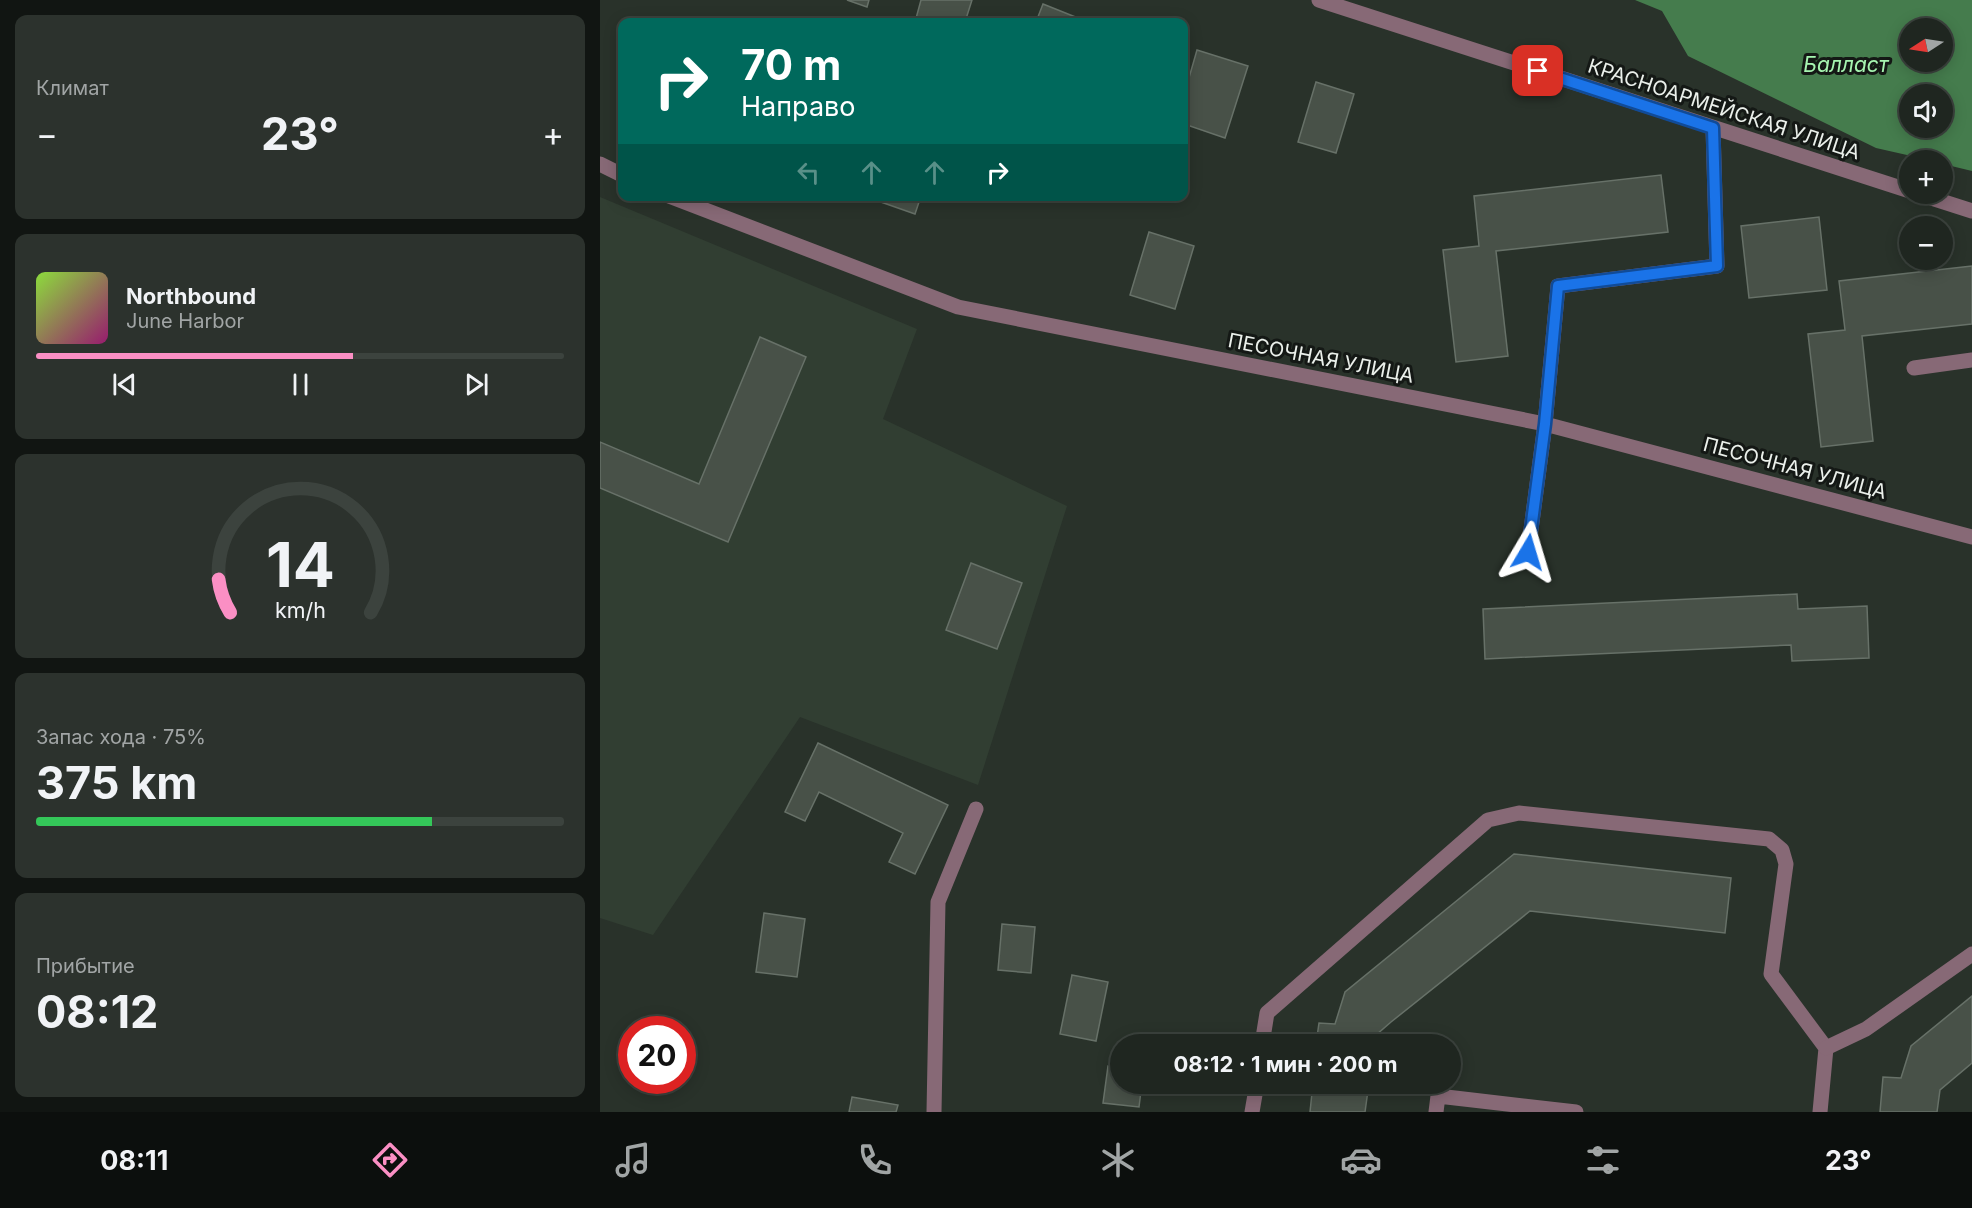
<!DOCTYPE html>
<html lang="ru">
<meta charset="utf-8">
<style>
:root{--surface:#1f2620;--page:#2c322d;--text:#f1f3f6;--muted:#a1a5a5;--line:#3c433e;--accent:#fb8fc4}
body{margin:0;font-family:Inter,sans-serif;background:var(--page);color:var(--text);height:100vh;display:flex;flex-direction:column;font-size:22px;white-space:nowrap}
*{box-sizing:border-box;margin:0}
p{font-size:20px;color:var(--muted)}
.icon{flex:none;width:33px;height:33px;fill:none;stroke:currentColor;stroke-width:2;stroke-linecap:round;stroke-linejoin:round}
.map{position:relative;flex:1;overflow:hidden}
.drawer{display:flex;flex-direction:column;gap:15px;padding:15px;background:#111512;width:600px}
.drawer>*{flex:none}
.hud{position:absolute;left:18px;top:18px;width:570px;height:183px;border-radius:12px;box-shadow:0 3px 15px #0003,0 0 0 2px var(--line);background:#00695c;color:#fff;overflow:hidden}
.needle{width:39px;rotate:258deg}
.buttons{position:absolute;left:1299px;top:18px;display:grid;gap:12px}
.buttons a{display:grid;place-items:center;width:54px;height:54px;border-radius:50%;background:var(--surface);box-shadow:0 3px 15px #0003,0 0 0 2px var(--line);font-size:30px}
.speed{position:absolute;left:18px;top:1016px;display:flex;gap:12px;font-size:30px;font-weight:700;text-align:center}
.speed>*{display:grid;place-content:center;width:78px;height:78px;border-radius:50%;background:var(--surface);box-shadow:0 3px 15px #0003,0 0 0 2px var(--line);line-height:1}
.speed .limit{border:9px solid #d22;background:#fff;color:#111}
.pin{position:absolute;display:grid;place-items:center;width:51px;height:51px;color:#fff;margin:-26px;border-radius:12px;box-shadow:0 3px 9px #0006}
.me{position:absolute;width:66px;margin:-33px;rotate:7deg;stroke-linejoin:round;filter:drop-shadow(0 0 4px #0008)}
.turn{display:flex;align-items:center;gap:21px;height:126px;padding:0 24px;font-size:27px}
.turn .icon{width:78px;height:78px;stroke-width:2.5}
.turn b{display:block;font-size:42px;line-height:51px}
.lanes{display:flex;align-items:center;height:57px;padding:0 24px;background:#0003;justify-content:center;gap:30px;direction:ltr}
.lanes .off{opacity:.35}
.big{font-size:45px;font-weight:700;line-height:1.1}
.drawer .tile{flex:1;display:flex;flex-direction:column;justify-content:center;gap:9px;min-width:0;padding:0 21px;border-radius:12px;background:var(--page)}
.drawer .dial{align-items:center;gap:0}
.dial svg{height:156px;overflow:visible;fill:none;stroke:var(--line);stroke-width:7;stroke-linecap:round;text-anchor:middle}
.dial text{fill:var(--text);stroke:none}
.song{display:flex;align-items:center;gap:18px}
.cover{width:72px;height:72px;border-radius:9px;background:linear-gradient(135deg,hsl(90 70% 55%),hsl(320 70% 35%))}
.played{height:6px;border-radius:3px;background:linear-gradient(90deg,var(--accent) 60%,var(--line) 60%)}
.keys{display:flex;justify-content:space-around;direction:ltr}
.heat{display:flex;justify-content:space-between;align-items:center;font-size:33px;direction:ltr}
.charge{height:9px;border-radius:4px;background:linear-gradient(90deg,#34c759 75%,var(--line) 0)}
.trip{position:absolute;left:510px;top:1034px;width:351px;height:60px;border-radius:30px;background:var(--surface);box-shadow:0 3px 15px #0003,0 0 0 2px var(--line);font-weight:700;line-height:60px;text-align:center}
.menu{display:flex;height:96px;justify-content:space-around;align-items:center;background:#0c0f0d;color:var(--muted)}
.menu .icon{width:42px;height:42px}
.menu .selected{color:var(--accent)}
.menu b{font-size:27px;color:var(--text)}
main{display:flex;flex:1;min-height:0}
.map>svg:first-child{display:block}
</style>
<main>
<section class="drawer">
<div class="tile"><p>Климат</p>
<div class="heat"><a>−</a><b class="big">23°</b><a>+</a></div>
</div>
<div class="tile">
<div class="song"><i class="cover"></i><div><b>Northbound</b><p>June Harbor</p></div></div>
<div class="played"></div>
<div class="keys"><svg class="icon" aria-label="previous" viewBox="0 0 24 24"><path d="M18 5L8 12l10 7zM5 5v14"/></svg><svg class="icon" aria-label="pause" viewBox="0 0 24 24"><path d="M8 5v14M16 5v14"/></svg><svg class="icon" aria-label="next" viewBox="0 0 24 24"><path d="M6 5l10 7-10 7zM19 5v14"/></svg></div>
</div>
<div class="tile dial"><svg viewBox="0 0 100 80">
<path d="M14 69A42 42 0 1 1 86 69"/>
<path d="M14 69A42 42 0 0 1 8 52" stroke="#fb8fc4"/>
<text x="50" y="56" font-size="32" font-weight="700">14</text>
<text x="50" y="72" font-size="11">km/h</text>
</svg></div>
<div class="tile"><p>Запас хода · 75%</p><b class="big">375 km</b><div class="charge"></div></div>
<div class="tile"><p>Прибытие</p><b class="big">08:12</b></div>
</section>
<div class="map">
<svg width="1372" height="1112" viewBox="0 0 1372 1112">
<rect width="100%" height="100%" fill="#29322a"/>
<polygon fill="#313e32" points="0,197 317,329 283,419 467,506 378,785 200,717 53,935 0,918"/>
<path fill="#457c4d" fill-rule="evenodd" d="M1035,0H1372V171L1343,164L1342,160H1329L1276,148L1088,56L1062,11ZM1310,28H1342V62H1310ZM1310,94H1342V128H1310Z"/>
<g fill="#485148" stroke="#677168" stroke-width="1.5">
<polygon points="247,0 269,0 267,7"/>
<polygon points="321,0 372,0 365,22 315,22"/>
<polygon points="443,4 478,18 477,22 436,22"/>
<polygon points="597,50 648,66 625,138 584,124 584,95"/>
<polygon points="716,82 754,94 736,153 698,142"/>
<polygon points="1061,175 1068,232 896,251 908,356 856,362 843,250 879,246 874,196"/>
<polygon points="280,196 321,196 315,214 278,201"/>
<polygon points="1219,217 1227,290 1149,298 1141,226"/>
<polygon points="549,232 594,246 575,309 530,295"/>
<polygon points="1372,266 1372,324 1262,336 1273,441 1221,447 1208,334 1245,330 1239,281"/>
<polygon points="160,337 206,357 128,542 0,488 0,442 99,484"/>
<polygon points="371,563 422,583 397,649 346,630"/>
<polygon points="1197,594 1198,609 1267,606 1269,658 1192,661 1191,645 885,659 883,609"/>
<polygon points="218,743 348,805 315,874 289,862 303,833 219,792 205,821 185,812"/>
<polygon points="914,854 1131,878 1125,933 930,911 791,1022 775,1036 774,1044 716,1044 719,1023 735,1024 745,992"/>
<polygon points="164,913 205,919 197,977 156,972"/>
<polygon points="402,924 435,927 431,973 398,970"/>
<polygon points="472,975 508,982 496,1041 460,1034"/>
<polygon points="1372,996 1372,1063 1340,1090 1337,1112 1280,1112 1283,1077 1301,1078 1311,1046"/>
<polygon points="508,1066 520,1068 520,1083 542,1083 539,1107 503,1103"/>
<polygon points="713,1083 769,1083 765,1112 710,1112"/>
<polygon points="252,1097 298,1105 296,1112 249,1112"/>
</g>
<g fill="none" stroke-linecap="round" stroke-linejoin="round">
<g stroke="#876976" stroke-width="15">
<polyline points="719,0 1310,191"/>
<polyline points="0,164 22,175"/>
<polyline points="1319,194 1372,211"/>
<polyline points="69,196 358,307 945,424 1372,537"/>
<polyline points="1314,368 1372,360"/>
<polyline points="928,552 945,424 958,286 1117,266 1113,128"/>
<polyline points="662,1044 667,1013 888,820 919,813 1169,839 1182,850 1186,864 1171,974 1226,1048 1220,1112"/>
<polyline points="1226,1048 1266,1029 1372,954"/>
<polyline points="334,1112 338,902 376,809"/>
<polyline points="652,1112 657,1083"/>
<polyline points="836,1112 838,1096 976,1112"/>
</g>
</g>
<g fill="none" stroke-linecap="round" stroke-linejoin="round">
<g stroke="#114b97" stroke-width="15">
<polyline id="route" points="928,552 945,424 958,286 1117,266 1113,128 938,71"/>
</g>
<use href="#route" stroke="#1a73e8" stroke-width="10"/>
</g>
<g text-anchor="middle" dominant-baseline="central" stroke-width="6" stroke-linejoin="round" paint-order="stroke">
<g font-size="20" fill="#ebf0eb" stroke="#141815">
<text transform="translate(1124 109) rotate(18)">КРАСНОАРМЕЙСКАЯ УЛИЦА</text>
<text transform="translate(721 358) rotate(11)">ПЕСОЧНАЯ УЛИЦА</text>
<text transform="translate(1195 468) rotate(15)">ПЕСОЧНАЯ УЛИЦА</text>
</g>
<g font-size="21" font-style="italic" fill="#a6f5b0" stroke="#141815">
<text x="1246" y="64">Балласт</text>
</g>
</g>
</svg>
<div class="buttons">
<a><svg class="needle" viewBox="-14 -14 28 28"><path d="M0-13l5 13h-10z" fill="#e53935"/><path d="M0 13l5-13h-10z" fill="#a1a5a5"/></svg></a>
<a><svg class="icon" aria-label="sound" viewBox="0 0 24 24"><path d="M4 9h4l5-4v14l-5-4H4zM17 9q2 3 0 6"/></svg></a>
<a>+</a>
<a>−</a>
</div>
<div class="speed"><div class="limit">20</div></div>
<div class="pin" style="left:938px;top:71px;background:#d93025"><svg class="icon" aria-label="arrive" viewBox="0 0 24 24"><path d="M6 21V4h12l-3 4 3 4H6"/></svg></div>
<svg class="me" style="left:928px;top:552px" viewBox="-20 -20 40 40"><path d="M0-17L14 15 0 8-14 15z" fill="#1a73e8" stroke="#fff" stroke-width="4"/></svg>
<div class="trip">08:12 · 1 мин · 200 m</div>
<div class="hud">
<div class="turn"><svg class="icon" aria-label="right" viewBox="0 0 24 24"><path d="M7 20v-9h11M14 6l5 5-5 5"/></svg><div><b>70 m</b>Направо</div></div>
<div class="lanes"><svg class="icon off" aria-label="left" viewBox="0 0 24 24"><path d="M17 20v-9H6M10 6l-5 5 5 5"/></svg><svg class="icon off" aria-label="ahead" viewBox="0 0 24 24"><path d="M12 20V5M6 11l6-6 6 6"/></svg><svg class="icon off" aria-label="ahead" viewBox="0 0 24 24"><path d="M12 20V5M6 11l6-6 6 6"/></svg><svg class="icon" aria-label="right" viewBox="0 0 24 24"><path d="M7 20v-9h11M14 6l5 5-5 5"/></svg></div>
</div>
</div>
</main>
<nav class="menu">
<b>08:11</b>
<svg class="icon selected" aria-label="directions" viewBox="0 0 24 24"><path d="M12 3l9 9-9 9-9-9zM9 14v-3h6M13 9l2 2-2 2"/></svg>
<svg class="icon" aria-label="music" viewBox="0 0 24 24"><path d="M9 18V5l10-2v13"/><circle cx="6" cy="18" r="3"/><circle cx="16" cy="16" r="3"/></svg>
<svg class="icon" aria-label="phone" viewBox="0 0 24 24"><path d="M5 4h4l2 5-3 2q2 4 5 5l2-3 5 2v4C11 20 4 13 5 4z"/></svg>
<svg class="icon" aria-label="climate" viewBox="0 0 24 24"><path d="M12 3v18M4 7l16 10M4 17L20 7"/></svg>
<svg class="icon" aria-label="car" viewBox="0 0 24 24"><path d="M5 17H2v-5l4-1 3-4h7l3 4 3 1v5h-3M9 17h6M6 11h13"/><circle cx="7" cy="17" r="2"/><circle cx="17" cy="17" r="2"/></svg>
<svg class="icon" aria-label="filters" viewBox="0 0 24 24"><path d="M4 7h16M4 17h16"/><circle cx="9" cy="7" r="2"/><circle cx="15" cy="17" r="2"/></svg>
<b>23°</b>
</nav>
